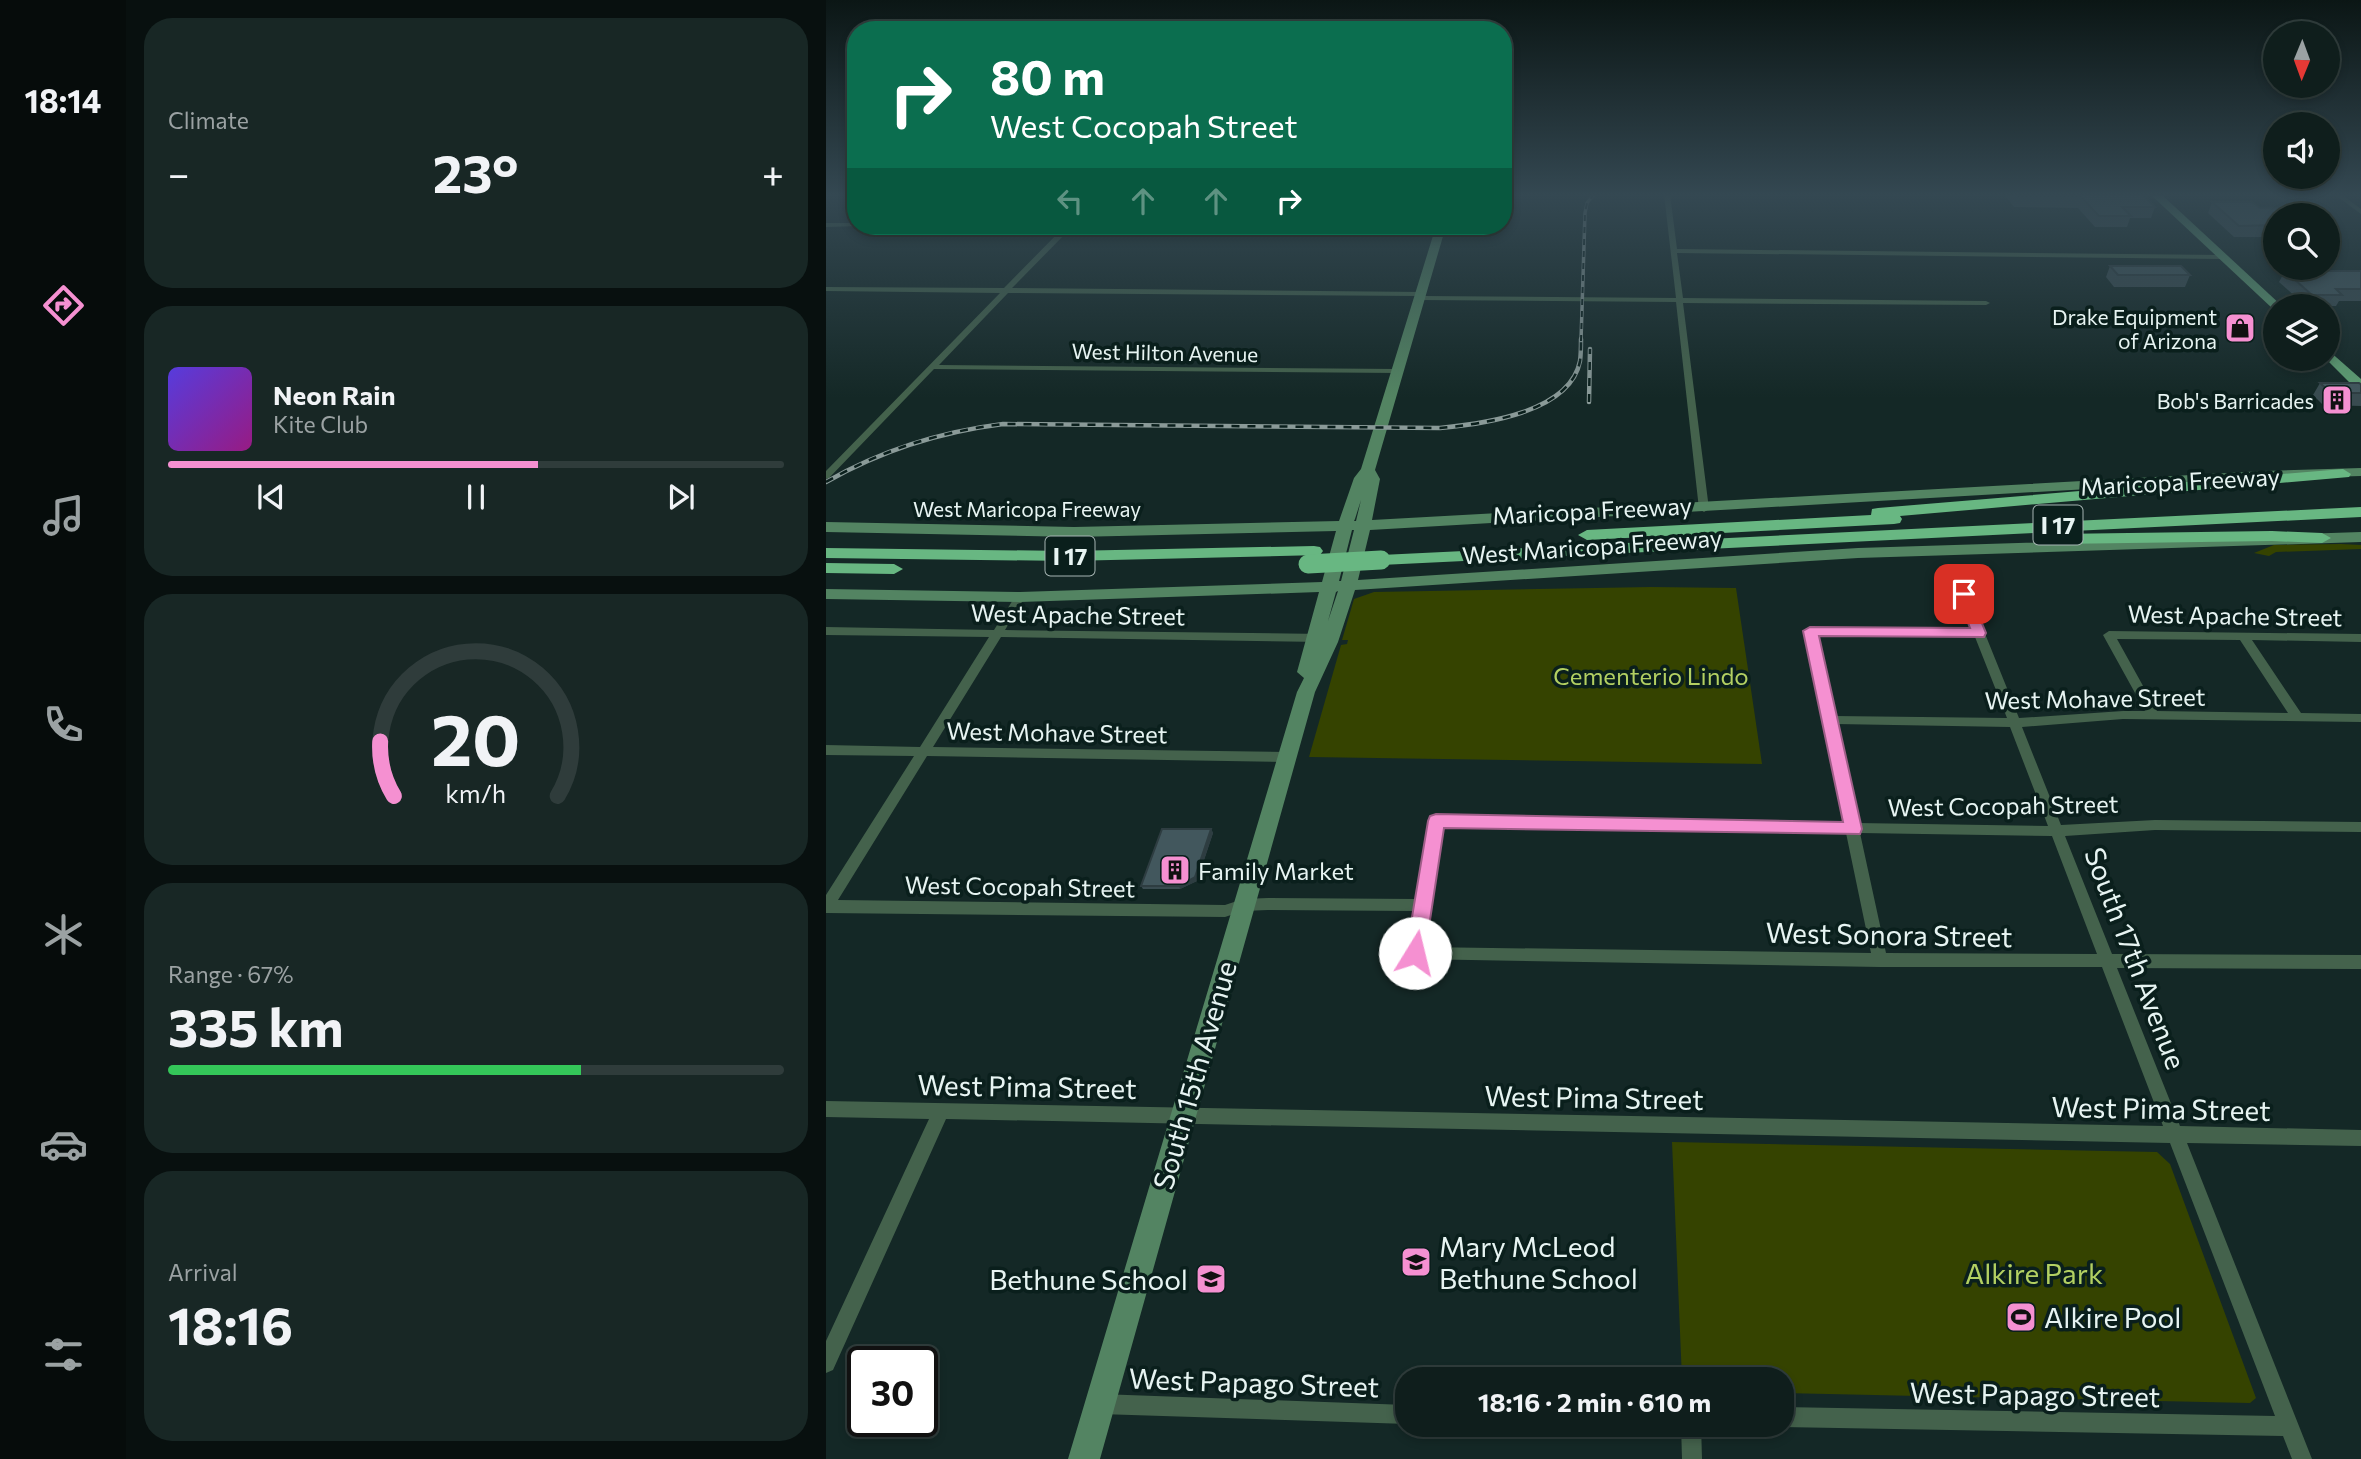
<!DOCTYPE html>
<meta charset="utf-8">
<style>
:root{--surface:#0f1e1c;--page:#182725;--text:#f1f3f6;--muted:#9ba2a3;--line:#2f3c3b;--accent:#f590d1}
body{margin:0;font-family:Commissioner,sans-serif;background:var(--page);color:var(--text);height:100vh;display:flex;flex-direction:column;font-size:26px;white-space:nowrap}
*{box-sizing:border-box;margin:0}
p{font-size:23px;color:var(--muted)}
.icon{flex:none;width:38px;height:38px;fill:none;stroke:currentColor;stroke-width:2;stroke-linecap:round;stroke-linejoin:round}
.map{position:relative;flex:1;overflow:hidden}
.drawer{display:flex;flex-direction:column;gap:18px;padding:18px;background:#08100f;width:700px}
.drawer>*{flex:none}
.top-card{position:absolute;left:21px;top:21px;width:665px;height:214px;border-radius:28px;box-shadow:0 4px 10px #0003,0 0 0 2px var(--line);background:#0b6e4f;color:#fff;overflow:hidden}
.needle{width:46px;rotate:181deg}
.controls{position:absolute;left:1437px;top:21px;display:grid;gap:14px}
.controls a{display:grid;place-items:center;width:77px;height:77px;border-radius:50%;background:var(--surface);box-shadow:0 4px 10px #0003,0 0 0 2px var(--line);font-size:35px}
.speed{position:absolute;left:21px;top:1346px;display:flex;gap:14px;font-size:35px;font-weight:700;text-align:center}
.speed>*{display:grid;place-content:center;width:91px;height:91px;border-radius:50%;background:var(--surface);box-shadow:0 4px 10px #0003,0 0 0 2px var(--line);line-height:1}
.speed .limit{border:4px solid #111;border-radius:10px;background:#fff;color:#111}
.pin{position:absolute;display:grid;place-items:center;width:60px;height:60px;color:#fff;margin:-30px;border-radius:14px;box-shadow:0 4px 10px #0006}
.me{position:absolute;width:77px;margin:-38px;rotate:9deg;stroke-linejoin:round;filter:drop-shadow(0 0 5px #0008)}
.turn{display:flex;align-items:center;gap:24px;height:147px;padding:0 28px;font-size:32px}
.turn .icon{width:91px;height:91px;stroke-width:2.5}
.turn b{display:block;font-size:49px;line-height:60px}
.lanes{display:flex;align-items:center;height:66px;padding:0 28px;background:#0003;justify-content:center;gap:35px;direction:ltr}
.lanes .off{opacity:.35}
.big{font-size:52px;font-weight:700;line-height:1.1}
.drawer .widget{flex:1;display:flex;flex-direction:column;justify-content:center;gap:10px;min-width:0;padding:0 24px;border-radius:28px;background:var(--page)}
.drawer .dial{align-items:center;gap:0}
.dial svg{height:182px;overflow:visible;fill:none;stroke:var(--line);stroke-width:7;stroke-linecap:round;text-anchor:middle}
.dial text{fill:var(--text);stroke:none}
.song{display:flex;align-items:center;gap:21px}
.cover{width:84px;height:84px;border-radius:10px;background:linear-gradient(135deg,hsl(250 70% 55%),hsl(310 70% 35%))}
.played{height:7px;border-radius:4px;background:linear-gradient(90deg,var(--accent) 60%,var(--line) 60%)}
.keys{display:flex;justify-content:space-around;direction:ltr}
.heat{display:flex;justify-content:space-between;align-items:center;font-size:38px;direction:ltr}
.charge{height:10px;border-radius:5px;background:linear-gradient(90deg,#34c759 67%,var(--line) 0)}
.trip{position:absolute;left:569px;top:1367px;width:399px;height:70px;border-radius:28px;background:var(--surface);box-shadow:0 4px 10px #0003,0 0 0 2px var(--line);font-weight:700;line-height:70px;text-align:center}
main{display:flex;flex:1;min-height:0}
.dock{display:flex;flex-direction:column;width:126px;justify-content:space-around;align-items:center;background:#060c0b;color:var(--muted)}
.dock .icon{width:49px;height:49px}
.dock .selected{color:var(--accent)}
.dock b{font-size:32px;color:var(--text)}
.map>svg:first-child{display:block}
</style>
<main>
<nav class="dock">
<b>18:14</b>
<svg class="icon selected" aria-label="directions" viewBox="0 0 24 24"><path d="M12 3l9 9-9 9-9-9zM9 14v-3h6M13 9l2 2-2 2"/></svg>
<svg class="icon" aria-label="music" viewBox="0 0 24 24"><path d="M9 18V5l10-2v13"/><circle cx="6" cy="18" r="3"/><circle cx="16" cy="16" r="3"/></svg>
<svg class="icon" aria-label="phone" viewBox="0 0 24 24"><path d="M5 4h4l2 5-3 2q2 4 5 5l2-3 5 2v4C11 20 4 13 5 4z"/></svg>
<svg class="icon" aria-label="climate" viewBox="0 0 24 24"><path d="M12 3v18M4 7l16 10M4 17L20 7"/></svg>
<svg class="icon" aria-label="car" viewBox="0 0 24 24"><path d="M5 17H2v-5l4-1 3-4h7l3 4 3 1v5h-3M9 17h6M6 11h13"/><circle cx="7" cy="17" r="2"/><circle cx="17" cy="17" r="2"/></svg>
<svg class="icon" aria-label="filters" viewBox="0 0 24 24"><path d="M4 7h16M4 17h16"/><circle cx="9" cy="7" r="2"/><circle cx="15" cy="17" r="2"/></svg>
</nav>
<section class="drawer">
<div class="widget"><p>Climate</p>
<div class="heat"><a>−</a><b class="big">23°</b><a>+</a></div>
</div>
<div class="widget">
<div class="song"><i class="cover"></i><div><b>Neon Rain</b><p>Kite Club</p></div></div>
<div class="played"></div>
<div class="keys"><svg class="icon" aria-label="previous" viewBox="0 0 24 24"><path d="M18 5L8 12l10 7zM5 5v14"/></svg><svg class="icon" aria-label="pause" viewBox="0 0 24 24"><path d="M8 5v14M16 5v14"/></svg><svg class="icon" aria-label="next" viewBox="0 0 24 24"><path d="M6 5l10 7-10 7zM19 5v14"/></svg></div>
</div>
<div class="widget dial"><svg viewBox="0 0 100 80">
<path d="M14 69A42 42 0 1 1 86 69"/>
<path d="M14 69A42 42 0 0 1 8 45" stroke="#f590d1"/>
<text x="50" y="56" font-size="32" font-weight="700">20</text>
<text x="50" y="72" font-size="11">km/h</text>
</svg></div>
<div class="widget"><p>Range · 67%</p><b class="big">335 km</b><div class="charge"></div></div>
<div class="widget"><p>Arrival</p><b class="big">18:16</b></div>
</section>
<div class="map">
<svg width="1535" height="1459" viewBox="0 0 1535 1459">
<rect width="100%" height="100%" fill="#142826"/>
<g fill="#354300">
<polygon points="1515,544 1535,545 1535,549 1450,552 1443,556 1428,553 1448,545"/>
<polygon points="825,587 910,588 936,764 483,757 515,645 521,644 522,640 516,640 528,599 548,592"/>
<polygon points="846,1142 1331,1152 1344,1164 1430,1398 1424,1403 956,1393 956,1379 856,1379"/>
</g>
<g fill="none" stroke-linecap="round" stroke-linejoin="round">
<g fill="#44624c" fill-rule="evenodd">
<polygon points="838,194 844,194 851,249 1396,255 1399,257 1396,259 851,253 857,298 1160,301 1164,303 1160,305 857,303 883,509 878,512 873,509 850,302 594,300 590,298 593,296 182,293 113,365 572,369 576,371 572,373 108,369 3,478 0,479 0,471 174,293 0,291 0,287 178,288 236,229 73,228 70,226 614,228 617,230 614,232 244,229 186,288 596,292 600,294 597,296 850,298"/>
<polygon points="1508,194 1515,194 1535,209 1535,214"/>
<polygon points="0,223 30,223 30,226 33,226 0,227"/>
<path d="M1138,591L1143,594L1193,718L1297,711H1319L1277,635L1283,631L1535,634V642L1426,640L1475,713L1535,714V722L1297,719L1196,727L1235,825L1329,820L1535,822V832L1329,830L1239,836L1286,954L1535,955V969L1291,968L1354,1126L1535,1130V1146L1361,1143L1486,1459H1466L1457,1436L956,1427L950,1424H956V1407L1449,1416L1344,1143L120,1119L7,1370L0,1373V1341L103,1119L0,1117V1101L1337,1126L1276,967H1054L589,959L584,958L582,953L589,911L442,910L417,911L399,917L0,913V895L88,756L0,755V745L94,747L163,637L0,635V627L168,630L190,595L194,594L199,597L179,630L497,634L503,638L497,642L175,637L107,747L461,752L465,754L467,757L465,760L461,762L101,756L12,900L399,905L417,899L442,898L590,899L603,821L605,817L610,816L1018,822L978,631L984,627L1146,629L1133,594ZM990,635L1149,637L1181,718L1008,716ZM1291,639L1414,640L1462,713L1331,711ZM1010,724L1184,727L1222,826L1031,823ZM616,826L1020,833L1045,953L597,947ZM1034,833L1226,836L1271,954L1060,953Z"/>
<polygon points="274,1394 581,1405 582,1424 274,1414 267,1411 264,1404 267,1397"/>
<polygon points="855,1424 875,1424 876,1459 856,1459"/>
</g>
<path fill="#538462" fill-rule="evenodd" d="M610,226H620L549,470L554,479L546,520L1438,471L1535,468V476L1438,479L544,530L532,580L1032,548L1535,532V542L1032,558L529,590L512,642L489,692L274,1459H242L471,692L478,678L471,672L493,592L194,602L0,599V589L194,592L496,582L510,531L248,537L0,532V522L248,527L513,521L528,478L535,469ZM535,500L530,521H528L529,519ZM526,530H528L515,581H513ZM512,591L502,621L510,592Z"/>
<g fill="#5f9f73" fill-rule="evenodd">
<polygon points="1324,194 1335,194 1456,306 1446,308"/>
<polygon points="1502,350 1535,379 1535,390 1530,389 1500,359"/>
</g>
<g fill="#68b782" fill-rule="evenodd">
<polygon points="1517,469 1525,474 1523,477 1074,516 1076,519 1074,523 1068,524 761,540 752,535 761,530 1045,515 1046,509 1052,508"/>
<polygon points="1535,507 1535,517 555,565 546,560 555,555"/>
<polygon points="1446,531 1496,533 1505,538 1496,543 1446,541 1231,544 1222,539 1231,534"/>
<polygon points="488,546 494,547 497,551 494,555 242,561 0,558 0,548 242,551"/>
<polygon points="0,563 68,564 77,569 68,574 0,573"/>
</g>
<g stroke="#8a9a98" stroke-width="3.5">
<polyline id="rail-far1" points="755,341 759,213 761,203 768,194"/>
</g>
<g stroke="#8a9a98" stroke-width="4.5">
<g id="rail">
<polyline points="763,402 764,349"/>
<path d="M0,482C56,450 113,432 177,424L614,428C656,424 744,413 754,361C755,354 755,346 755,339"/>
</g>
</g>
<use href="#rail-far1" stroke="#0a1f1c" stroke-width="2" stroke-dasharray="6" stroke-linecap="butt"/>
<use href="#rail" stroke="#0a1f1c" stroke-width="2.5" stroke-dasharray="8" stroke-linecap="butt"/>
<polyline stroke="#68b782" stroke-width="19" points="482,564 555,560"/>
</g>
<g fill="#394b50">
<polygon points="1178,194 1316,194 1329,207 1325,218 1304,218 1301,227 1269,227 1252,208 1188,207"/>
<polygon points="1386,202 1434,208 1449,215 1449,237 1408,237 1382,213"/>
<polygon points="1284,266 1364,275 1359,287 1288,287 1280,277"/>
<polygon points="1459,271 1535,271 1535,301 1513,301 1510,306 1480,306 1453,282"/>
<polygon points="1494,383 1535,384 1535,406 1497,405 1487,395"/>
<polygon points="385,829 387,833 371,881 354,889 317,889 315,886"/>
</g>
<polygon fill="#2e3d41" points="385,829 387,833 371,881 354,889 353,886"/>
<g fill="#42575d" stroke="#2e3d41" stroke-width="2">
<polygon points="1189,194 1316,194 1329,207 1296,207 1305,216 1273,216 1255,197 1191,197"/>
<polygon points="1386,202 1426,202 1434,208 1472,209 1483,212 1487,215 1449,215 1449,225 1413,226"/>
<polygon points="1284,266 1355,266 1364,275 1292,275"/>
<polygon points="1459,271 1535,271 1535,289 1510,289 1516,295 1486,295"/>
<polygon points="1494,383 1533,383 1535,384 1535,393 1505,393"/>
<polygon points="336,829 385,829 369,877 353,886 315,886"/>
</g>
<linearGradient id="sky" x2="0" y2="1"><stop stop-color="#0b1615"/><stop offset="0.49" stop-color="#344852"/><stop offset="1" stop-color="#344852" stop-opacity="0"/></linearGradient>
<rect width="1535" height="398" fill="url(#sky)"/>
<polygon fill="#f590d1" stroke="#9f5e88" stroke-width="2" points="1138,589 1144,594 1160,633 1158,637 993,636 1036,829 1034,834 618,828 599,953 596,959 589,961 583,959 580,953 602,821 604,816 610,814 1017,822 977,631 984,627 1144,628 1131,594"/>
<defs>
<g id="shop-square" transform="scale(1.575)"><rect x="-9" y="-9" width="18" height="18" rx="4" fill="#f590d1" stroke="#0a1f1c"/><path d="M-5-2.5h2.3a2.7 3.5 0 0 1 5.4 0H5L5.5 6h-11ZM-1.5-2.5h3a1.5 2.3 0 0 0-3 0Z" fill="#111"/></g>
<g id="building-square" transform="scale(1.575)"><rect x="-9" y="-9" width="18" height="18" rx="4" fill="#f590d1" stroke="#0a1f1c"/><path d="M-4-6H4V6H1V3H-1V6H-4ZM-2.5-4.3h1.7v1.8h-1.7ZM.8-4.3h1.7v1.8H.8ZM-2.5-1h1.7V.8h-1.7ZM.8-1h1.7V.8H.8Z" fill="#111"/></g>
<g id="school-square" transform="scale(1.575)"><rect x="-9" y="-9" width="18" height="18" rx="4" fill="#f590d1" stroke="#0a1f1c"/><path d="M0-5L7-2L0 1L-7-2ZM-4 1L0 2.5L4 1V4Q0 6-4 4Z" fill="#111"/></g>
<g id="stadium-square" transform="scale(1.575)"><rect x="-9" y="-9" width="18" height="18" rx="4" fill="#f590d1" stroke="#0a1f1c"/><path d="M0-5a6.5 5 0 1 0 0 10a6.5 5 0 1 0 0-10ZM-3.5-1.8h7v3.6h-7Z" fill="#111"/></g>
</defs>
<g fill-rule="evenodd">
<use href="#shop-square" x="1414" y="328"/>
<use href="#building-square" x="1511" y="400"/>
<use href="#building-square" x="349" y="870"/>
<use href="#school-square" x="590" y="1262"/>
<use href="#school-square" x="385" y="1279"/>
<use href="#stadium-square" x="1195" y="1317"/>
</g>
<g text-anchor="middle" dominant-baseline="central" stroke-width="7" stroke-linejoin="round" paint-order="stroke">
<g font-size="21" fill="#e7f4f2" stroke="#0a1f1c" text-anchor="end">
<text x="1391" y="316">Drake Equipment<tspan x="1391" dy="24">of Arizona</tspan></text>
<text x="1488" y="400">Bob's Barricades</text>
</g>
<g font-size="21" fill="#e7f4f2" stroke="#0a1f1c">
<text transform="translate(339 352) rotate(1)">West Hilton Avenue</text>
<text x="201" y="508">West Maricopa Freeway</text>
</g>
<g fill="#0a1f1c" stroke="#a5b4b2" stroke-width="2">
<rect x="1207.5" y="505.5" width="49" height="39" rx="5"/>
<rect x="219.5" y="536.5" width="49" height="39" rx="5"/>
</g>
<g font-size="23" font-weight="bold" fill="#e7f4f2">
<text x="1232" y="525">I 17</text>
<text x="244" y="556">I 17</text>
</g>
<g font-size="24" fill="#e7f4f2" stroke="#0a1f1c">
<text transform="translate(1354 481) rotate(-3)">Maricopa Freeway</text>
<text transform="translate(766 510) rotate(-3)">Maricopa Freeway</text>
<text transform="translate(766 546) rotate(-4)">West Maricopa Freeway</text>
<text transform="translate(252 614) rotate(1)">West Apache Street</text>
<text transform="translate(1409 615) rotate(1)">West Apache Street</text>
<text transform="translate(1269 698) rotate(-1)">West Mohave Street</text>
<text transform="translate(231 732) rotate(1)">West Mohave Street</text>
<text transform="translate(1177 805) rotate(-1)">West Cocopah Street</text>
<text transform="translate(194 886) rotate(1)">West Cocopah Street</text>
</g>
<g font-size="24" fill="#b3d062" stroke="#0a1f1c">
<text x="825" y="675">Cementerio Lindo</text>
</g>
<g font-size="24" fill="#e7f4f2" stroke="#0a1f1c" text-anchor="start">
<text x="372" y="870">Family Market</text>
</g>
<g font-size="28" fill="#e7f4f2" stroke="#0a1f1c">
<text transform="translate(1063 934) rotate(1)">West Sonora Street</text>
<text transform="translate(1310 958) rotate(69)">South 17th Avenue</text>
<text transform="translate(368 1075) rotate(-74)">South 15th Avenue</text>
<text transform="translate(201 1086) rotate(1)">West Pima Street</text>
<text transform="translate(768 1097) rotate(1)">West Pima Street</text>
<text transform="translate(1335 1108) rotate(1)">West Pima Street</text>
<text transform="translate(428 1382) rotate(2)">West Papago Street</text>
<text transform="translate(1209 1394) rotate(1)">West Papago Street</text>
</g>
<g font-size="28" fill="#e7f4f2" stroke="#0a1f1c" text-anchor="start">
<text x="613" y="1246">Mary McLeod<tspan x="613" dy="32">Bethune School</tspan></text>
<text x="362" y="1279" text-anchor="end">Bethune School</text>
<text x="1218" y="1317">Alkire Pool</text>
</g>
<g font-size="28" fill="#b3d062" stroke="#0a1f1c">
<text x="1208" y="1273">Alkire Park</text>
</g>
</g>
</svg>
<div class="controls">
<a><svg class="needle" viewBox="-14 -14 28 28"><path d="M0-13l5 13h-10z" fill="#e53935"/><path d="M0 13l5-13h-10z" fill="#9ba2a3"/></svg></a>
<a><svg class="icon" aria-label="sound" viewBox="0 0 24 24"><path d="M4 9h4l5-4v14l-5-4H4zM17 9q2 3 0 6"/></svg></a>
<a><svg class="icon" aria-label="search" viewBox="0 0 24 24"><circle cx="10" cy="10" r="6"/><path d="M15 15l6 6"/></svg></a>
<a><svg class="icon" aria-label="layers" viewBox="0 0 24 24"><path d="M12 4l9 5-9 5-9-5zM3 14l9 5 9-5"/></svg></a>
</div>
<div class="speed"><div class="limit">30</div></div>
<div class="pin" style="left:1138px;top:594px;background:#d93025"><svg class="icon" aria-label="arrive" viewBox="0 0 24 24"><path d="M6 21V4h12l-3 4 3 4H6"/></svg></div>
<svg class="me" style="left:589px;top:953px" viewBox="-20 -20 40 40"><circle r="19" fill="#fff"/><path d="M0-13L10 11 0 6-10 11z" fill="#f590d1"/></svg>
<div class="trip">18:16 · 2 min · 610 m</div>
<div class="top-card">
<div class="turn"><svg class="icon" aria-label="right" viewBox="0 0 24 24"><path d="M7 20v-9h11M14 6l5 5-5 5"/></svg><div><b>80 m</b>West Cocopah Street</div></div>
<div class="lanes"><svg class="icon off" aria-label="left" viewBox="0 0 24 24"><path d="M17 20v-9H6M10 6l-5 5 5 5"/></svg><svg class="icon off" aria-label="ahead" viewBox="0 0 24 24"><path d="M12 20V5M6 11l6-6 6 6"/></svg><svg class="icon off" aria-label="ahead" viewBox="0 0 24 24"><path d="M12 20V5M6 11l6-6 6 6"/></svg><svg class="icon" aria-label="right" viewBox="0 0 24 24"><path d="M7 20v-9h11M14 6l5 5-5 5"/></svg></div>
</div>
</div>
</main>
